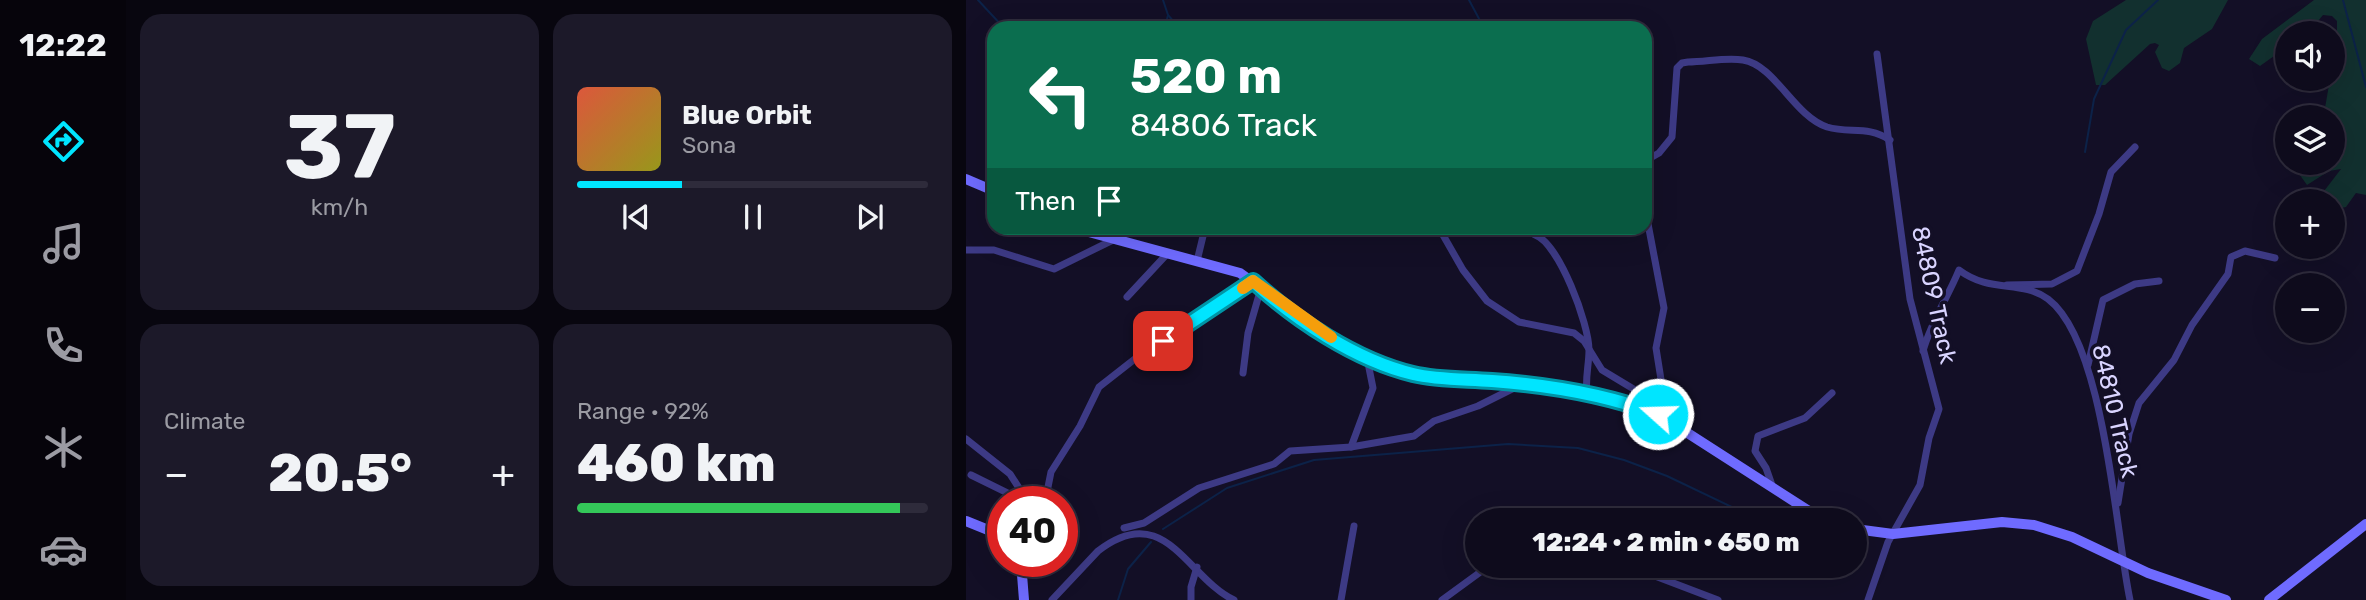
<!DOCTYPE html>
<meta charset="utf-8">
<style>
:root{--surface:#0e0b1c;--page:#1c1929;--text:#f1f3f6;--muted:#9b9ba3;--line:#2e2b3b;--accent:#00e5ff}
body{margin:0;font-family:Rubik,sans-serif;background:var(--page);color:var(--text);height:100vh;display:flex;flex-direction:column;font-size:26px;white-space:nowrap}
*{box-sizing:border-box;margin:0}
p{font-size:23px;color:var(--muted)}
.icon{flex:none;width:38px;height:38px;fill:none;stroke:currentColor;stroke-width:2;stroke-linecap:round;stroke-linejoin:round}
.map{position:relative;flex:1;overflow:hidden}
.side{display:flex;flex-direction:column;gap:14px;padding:14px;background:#08060f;width:840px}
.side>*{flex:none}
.banner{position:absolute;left:21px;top:21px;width:665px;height:214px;border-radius:21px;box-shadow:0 7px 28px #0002,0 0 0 2px var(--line);background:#0b6e4f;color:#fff;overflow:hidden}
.tools{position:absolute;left:1309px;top:21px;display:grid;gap:14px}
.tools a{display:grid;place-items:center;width:70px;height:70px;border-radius:50%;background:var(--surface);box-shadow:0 7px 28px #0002,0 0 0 2px var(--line);font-size:35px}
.speed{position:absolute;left:21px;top:486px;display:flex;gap:14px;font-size:35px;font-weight:700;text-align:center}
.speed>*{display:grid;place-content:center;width:91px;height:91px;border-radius:50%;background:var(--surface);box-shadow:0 7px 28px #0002,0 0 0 2px var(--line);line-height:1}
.speed .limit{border:10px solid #d22;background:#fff;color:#111}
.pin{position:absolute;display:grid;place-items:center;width:60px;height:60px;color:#fff;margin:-30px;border-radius:14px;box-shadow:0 4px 10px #0006}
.me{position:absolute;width:77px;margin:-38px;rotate:290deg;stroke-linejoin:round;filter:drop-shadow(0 0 5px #0008)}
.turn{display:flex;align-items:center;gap:24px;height:147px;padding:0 28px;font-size:32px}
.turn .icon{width:91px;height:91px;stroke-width:2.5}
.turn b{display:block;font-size:49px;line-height:60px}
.then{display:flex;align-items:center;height:66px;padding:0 28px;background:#0003;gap:14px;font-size:26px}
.big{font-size:52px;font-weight:800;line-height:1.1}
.side .widget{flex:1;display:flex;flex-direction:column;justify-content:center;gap:10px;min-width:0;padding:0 24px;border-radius:21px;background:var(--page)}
.side .dial{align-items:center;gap:0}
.dial b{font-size:91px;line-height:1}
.song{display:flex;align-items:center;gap:21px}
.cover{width:84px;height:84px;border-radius:10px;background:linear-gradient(135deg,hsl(10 70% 55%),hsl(60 70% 35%))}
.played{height:7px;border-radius:4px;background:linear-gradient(90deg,var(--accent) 30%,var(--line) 30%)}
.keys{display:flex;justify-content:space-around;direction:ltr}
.heat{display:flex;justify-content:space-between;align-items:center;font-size:38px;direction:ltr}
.charge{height:10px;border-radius:5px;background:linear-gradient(90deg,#34c759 92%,var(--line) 0)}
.side .tiles{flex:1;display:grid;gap:14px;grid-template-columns:repeat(2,1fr)}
.trip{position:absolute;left:499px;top:508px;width:402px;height:70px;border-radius:35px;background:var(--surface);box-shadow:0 7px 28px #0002,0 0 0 2px var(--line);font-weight:800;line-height:70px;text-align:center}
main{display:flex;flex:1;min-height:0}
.tabs{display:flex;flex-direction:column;width:126px;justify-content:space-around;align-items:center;background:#06040b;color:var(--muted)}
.tabs .icon{width:49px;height:49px}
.tabs .selected{color:var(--accent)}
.tabs b{font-size:32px;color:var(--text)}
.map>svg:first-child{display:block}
</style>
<main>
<nav class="tabs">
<b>12:22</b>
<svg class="icon selected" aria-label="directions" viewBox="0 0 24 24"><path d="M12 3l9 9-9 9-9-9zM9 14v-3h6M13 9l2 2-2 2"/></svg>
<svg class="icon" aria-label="music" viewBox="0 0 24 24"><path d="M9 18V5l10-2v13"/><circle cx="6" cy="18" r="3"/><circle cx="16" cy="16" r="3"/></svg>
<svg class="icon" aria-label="phone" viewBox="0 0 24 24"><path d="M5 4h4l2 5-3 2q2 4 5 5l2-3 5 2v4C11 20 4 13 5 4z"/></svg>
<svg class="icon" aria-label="climate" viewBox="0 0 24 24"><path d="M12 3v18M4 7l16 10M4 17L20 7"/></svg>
<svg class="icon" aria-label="car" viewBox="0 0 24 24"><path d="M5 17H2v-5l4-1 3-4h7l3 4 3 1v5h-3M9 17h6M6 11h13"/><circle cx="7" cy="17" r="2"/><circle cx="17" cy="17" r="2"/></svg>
</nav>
<section class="side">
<div class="tiles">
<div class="widget dial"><b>37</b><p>km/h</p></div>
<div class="widget">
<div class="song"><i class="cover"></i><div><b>Blue Orbit</b><p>Sona</p></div></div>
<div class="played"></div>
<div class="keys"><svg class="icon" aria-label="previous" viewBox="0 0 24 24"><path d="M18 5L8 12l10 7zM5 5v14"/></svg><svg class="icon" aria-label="pause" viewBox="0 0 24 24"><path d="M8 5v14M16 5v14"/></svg><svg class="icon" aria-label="next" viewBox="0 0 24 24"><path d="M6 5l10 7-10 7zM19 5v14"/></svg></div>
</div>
<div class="widget"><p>Climate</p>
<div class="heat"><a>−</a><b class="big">20.5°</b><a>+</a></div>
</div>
<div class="widget"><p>Range · 92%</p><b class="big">460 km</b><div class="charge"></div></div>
</div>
</section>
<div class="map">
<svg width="1400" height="600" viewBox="0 0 1400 600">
<rect width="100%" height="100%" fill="#130f26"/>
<g fill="#12302f">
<polygon points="1160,0 1262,0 1246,29 1218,48 1214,63 1203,71 1196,68 1189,52 1193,45 1189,43 1184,44 1139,85 1130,85 1120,39 1127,21"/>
<polygon points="1348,0 1400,0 1400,195 1390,193 1380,207 1367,210 1367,201 1360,201 1355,195 1375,169 1363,171 1341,185 1331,171 1329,163 1367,163 1367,117 1342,117 1359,108 1364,79 1367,79 1367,40 1371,34 1371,21 1366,16 1357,15 1352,21 1358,29 1354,33 1321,33 1321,63 1308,56 1294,66 1283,59 1296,39"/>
</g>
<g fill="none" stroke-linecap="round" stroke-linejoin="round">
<g stroke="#0c2248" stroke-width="2">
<polyline points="12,0 38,28"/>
<polyline points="197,0 202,15 199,28"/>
<polyline points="503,0 518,28"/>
<polyline points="1377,0 1400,87"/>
<polyline points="202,15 213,28"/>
<polyline points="1119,152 1128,99 1160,30 1192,0"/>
<polyline points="636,228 637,230"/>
<polyline points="197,529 261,488 348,460 542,444 612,448 658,460 701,476 793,520"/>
<polyline points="152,600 162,569 185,542"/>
</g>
<g stroke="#3d3a85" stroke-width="7">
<path d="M679,161L693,153L706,137L711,68L716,63L722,62C740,62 760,57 777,60C809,65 828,116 861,127C884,134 901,125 924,140"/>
<polyline points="679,208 698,308 690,348 697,392 694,405"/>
<polyline points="473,228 497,270 521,301 553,322 608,333 618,341 636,370 694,405 692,414"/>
<path d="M569,235C593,243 623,324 623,350C623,365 619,378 621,393"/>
<polyline points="0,250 28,250 88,269 147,240"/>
<polyline points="231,261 239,228"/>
<polyline points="1041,285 1086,284 1111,271 1133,214 1145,172 1169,147"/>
<polyline points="161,297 200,255"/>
<path d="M957,351C965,322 982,297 993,270C1025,294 1054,279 1082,299C1139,342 1149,530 1164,600"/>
<polyline points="1122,365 1137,300 1169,284 1193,281"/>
<polyline points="277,373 282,333 295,288"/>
<polyline points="0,439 44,474 62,502"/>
<polyline points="385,447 407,388 401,358"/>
<polyline points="5,475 60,502"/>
<polyline points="807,488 800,468 789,451 792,436 839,418 866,393"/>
<polyline points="79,502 85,472 114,426 133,387 179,351 240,315 287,281"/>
<polyline points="1152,503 1163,434 1173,403 1208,360 1226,325 1262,274 1265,257 1279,251 1309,258"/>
<polyline points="158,528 178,523 233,488 308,464 324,451 385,447 448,436 468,421 512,406 556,384"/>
<polyline points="660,565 752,600"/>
<path d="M86,600L132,551C199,499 221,578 268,600"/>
<polyline points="225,600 225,587 231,567"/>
<polyline points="375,600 388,526"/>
<polyline points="476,600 524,565"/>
<polyline points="902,600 922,542 954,485 963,438 973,409 944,299 911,54"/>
</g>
<g stroke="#6f6bff" stroke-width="10">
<polyline points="0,179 28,191"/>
<polyline points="108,228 274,273 351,329 401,358 446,374 545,382 643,396 692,414 857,520"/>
<polyline points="0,521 37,536"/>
<polyline points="889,529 927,534 1036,522 1068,525 1106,537 1182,573 1260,600"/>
<polyline points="55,562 58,600"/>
<polyline points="1303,600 1400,524"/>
</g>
</g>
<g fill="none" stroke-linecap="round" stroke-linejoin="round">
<g stroke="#0095a6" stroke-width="18">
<path id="route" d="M197,341L287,281C330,320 389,360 447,374C472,380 499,379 526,381C583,385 638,394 692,414"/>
</g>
<use href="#route" stroke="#00e5ff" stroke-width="12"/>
<polyline stroke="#f59e0b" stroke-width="12" points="277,288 287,281 365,337"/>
</g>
<g text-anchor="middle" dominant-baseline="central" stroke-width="7" stroke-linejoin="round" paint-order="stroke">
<g font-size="24" fill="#d9d4ff" stroke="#130f26">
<text transform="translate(968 295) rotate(78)">84809 Track</text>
<text transform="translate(1149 411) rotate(77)">84810 Track</text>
</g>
</g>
</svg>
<div class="tools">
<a><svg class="icon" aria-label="sound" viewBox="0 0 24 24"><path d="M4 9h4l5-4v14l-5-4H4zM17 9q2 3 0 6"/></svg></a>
<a><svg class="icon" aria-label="layers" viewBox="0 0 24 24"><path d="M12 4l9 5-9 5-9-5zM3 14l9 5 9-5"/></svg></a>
<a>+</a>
<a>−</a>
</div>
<div class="speed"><div class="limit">40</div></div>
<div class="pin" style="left:197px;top:341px;background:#d93025"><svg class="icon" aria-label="arrive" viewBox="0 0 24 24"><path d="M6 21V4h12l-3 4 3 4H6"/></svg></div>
<svg class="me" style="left:692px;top:414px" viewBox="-20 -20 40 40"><circle r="17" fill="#00e5ff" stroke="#fff" stroke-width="3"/><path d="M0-11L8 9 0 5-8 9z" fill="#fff"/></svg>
<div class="trip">12:24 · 2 min · 650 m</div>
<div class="banner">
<div class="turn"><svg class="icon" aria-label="left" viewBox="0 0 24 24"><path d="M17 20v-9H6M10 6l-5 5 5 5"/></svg><div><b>520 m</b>84806 Track</div></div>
<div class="then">Then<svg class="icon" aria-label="arrive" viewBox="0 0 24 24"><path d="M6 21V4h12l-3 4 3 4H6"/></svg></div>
</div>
</div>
</main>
